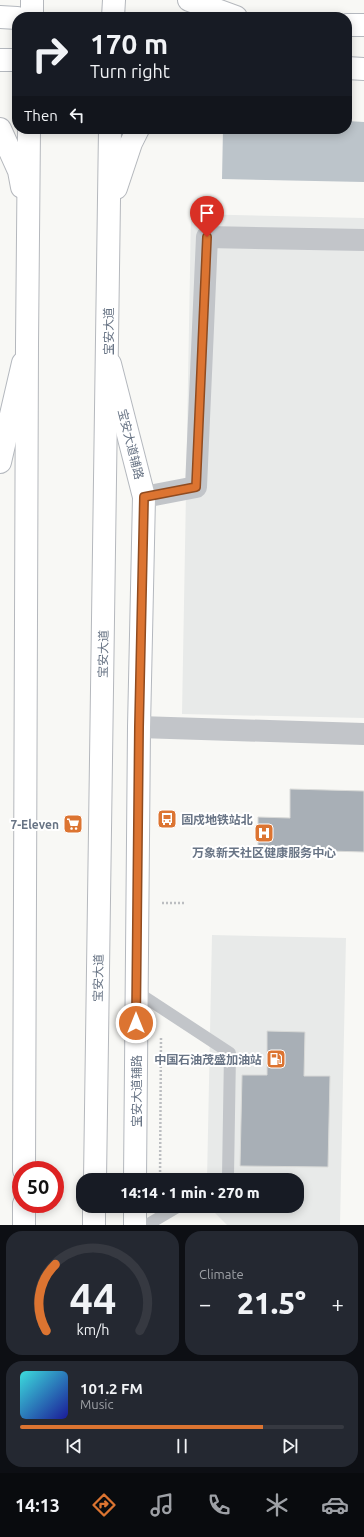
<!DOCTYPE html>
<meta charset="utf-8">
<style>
:root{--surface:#171b24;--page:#242831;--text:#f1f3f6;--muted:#9ea1a6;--line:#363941;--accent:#dc7431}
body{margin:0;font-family:Ubuntu,"Noto Sans SC",sans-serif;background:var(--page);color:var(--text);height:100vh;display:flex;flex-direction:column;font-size:15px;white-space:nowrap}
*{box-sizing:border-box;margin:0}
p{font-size:13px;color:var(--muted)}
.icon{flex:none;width:22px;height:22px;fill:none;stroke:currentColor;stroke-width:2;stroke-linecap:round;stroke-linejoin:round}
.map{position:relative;height:1225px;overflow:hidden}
.details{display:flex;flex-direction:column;gap:6px;padding:6px;background:#0d0f14;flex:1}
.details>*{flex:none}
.hud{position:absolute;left:12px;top:12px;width:340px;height:122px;border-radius:16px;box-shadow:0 2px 10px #0003;background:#171b24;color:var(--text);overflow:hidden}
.speed{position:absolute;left:12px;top:1161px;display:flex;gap:8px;font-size:20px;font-weight:700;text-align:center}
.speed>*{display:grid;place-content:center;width:52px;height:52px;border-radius:50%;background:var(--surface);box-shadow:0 2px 10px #0003;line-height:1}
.speed .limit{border:6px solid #d22;background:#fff;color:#111}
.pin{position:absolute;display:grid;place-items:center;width:34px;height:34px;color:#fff;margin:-41px -17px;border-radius:50% 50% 50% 0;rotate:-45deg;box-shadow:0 0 4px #0007}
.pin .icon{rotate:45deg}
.me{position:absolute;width:44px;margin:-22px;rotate:0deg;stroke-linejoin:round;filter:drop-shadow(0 0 3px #0008)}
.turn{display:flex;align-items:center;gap:14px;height:84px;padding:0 12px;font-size:18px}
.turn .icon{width:52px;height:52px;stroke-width:2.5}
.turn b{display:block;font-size:28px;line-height:34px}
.then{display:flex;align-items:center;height:38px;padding:0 12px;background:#0003;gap:8px;font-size:15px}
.big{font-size:30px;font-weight:800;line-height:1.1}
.details .card{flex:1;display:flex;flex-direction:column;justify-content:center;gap:6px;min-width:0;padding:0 14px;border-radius:16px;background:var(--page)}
.details .dial{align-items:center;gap:0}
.dial svg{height:104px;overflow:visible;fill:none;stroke:var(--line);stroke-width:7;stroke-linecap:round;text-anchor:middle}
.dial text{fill:var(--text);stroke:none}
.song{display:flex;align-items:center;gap:12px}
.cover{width:48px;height:48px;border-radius:6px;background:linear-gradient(135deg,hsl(180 70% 55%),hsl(240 70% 35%))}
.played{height:4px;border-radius:2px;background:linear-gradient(90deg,var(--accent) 75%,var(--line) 75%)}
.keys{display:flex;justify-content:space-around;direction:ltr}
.heat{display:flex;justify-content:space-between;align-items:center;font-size:22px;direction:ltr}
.details .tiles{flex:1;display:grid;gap:6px;grid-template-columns:1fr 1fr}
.card:last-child{grid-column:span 2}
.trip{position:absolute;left:76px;top:1173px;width:228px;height:40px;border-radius:16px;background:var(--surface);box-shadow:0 2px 10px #0003;font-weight:800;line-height:40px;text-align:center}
.tab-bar{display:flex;height:64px;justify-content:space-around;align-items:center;background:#090b0e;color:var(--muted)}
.tab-bar .icon{width:28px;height:28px}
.tab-bar .current{color:var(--accent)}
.tab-bar b{font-size:18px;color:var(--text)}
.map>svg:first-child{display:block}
</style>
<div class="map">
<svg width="364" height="1225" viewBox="0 0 364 1225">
<rect width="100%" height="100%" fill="#f8f8f5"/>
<g fill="#e8eae9">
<polygon points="191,214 364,218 364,718 182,714"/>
<polygon points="212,935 346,938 340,1225 227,1225 208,1206 297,1206 297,1180 207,1180"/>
</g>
<polygon fill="#bcc4ca" points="347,121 364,122 364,182 222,179 223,129 347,129"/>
<g fill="#a8afb6" stroke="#d9dad8">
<polygon points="290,789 364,791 364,852 258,849 258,817 290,818"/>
<polygon points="267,1031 305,1032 304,1076 330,1076 328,1167 240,1166 242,1075 267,1075"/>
</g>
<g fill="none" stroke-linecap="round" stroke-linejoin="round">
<g stroke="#b4b8be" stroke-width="24">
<g id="secondary">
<polyline points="0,17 17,18"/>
<polyline points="347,25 364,25"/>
<polyline points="0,60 17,60"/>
<polyline points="347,68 364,69"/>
<polyline points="110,364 144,497 139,727 135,1180"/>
<polyline points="0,462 23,363"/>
<polyline points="135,1225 135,1206"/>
</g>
</g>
<g stroke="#b5b8bd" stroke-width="24">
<g id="primary">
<polyline points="189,0 236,17"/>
<polyline points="32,17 32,0"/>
<polyline points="113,17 114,0"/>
<polyline points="0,129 19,171 22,187"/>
<polyline points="116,188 131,143 138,129"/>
<polyline points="24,1170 27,344 29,129"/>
<polyline points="95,1180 110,129"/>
<polyline points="24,1225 24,1204"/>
<polyline points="94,1225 94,1206"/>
</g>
</g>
<g stroke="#bcbec1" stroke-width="2.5" stroke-dasharray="2 2" stroke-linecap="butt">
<polyline points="162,903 184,903"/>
<polyline points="160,1180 161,1037"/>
</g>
<g stroke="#c2c5c9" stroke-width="12">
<polyline points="137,992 230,1053 228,1176 222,1180"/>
<polyline points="147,1225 179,1206"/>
</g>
<g stroke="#c2c5c9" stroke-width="22">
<polyline points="144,497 196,487 207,237 364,240"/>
<polyline points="139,727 364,734"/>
</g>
<use href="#secondary" stroke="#fff" stroke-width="22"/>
<use href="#primary" stroke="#fff" stroke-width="22"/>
</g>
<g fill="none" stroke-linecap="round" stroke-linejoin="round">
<g stroke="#8f4b20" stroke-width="10">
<polyline id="route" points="136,1023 139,727 144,497 196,487 207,237"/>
</g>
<use href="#route" stroke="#dc7431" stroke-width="7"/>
</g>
<defs>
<g id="bus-square" transform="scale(1)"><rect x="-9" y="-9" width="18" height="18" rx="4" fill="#dc7431" stroke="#fff"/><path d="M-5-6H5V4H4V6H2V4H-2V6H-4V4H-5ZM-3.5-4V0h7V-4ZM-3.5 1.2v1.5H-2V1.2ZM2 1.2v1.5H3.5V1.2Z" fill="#fff"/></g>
<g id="supermarket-square" transform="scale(1)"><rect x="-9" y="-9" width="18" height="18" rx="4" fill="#dc7431" stroke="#fff"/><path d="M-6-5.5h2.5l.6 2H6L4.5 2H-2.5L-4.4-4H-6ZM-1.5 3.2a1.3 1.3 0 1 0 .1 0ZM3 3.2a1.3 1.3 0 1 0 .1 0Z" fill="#fff"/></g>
<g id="hospital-square" transform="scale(1)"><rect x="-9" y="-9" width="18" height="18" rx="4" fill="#dc7431" stroke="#fff"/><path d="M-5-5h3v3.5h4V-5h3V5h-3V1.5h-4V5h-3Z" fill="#fff"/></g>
<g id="fuel-square" transform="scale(1)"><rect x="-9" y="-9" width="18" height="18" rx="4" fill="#dc7431" stroke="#fff"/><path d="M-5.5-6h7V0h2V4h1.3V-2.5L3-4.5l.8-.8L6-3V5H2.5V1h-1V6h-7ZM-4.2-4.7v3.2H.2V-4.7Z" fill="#fff"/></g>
</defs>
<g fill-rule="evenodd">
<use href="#bus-square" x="167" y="819"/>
<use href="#supermarket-square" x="73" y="824"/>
<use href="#hospital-square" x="264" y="833"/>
<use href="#fuel-square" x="276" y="1059"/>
</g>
<g text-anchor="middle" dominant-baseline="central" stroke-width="4" stroke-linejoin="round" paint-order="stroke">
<g font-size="12" fill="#687485" stroke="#fff">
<text transform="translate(108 331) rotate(-90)">宝安大道</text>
<text transform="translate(131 444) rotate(76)">宝安大道辅路</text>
<text transform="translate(103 654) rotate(-89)">宝安大道</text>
<text transform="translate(98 978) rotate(-89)">宝安大道</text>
<text transform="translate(136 1091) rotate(-90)">宝安大道辅路</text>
</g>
<g font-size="12" font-weight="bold" fill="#687485" stroke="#fff" text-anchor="end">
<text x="181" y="819" text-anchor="start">固戍地铁站北</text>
<text x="59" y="824">7-Eleven</text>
<text x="264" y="852" text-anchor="middle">万象新天社区健康服务中心</text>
<text x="262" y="1059">中国石油茂盛加油站</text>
</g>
</g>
</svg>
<div class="speed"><div class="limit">50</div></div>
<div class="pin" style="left:207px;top:237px;background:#d93025"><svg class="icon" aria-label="arrive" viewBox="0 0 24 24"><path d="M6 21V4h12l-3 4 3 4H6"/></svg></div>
<svg class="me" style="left:136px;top:1023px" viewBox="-20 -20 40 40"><circle r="17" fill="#dc7431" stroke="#fff" stroke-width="3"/><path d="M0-11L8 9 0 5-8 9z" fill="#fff"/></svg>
<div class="trip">14:14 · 1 min · 270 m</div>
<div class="hud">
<div class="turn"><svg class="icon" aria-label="right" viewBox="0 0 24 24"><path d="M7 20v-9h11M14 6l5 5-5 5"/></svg><div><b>170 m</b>Turn right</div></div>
<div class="then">Then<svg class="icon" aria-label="left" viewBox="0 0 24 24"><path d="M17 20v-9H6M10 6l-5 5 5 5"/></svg></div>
</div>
</div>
<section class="details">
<div class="tiles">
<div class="card dial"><svg viewBox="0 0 100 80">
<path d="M14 69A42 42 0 1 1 86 69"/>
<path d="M14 69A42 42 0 0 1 21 18" stroke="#dc7431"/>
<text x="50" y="56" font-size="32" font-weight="700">44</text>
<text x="50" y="72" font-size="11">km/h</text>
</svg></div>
<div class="card"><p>Climate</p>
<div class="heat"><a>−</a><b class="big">21.5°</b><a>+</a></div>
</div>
<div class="card">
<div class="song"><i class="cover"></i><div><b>101.2 FM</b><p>Music</p></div></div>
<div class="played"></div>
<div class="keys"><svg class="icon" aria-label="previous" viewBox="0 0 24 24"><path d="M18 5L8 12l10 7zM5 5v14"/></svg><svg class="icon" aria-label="pause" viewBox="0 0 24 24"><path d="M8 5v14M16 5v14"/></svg><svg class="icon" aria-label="next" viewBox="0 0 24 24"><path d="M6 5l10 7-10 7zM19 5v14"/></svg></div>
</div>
</div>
</section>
<nav class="tab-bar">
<b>14:13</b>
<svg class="icon current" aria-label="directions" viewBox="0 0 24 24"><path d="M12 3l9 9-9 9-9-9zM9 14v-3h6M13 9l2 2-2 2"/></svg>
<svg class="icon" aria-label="music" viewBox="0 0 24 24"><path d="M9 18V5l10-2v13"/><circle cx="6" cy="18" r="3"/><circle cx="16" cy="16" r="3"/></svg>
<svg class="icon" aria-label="phone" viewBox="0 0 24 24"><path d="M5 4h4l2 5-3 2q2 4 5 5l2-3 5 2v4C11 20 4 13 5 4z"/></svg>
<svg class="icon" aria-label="climate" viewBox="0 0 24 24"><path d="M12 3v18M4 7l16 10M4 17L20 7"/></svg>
<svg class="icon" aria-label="car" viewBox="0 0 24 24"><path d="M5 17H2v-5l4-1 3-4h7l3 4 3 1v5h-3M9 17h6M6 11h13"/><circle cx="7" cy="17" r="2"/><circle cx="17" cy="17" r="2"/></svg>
</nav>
